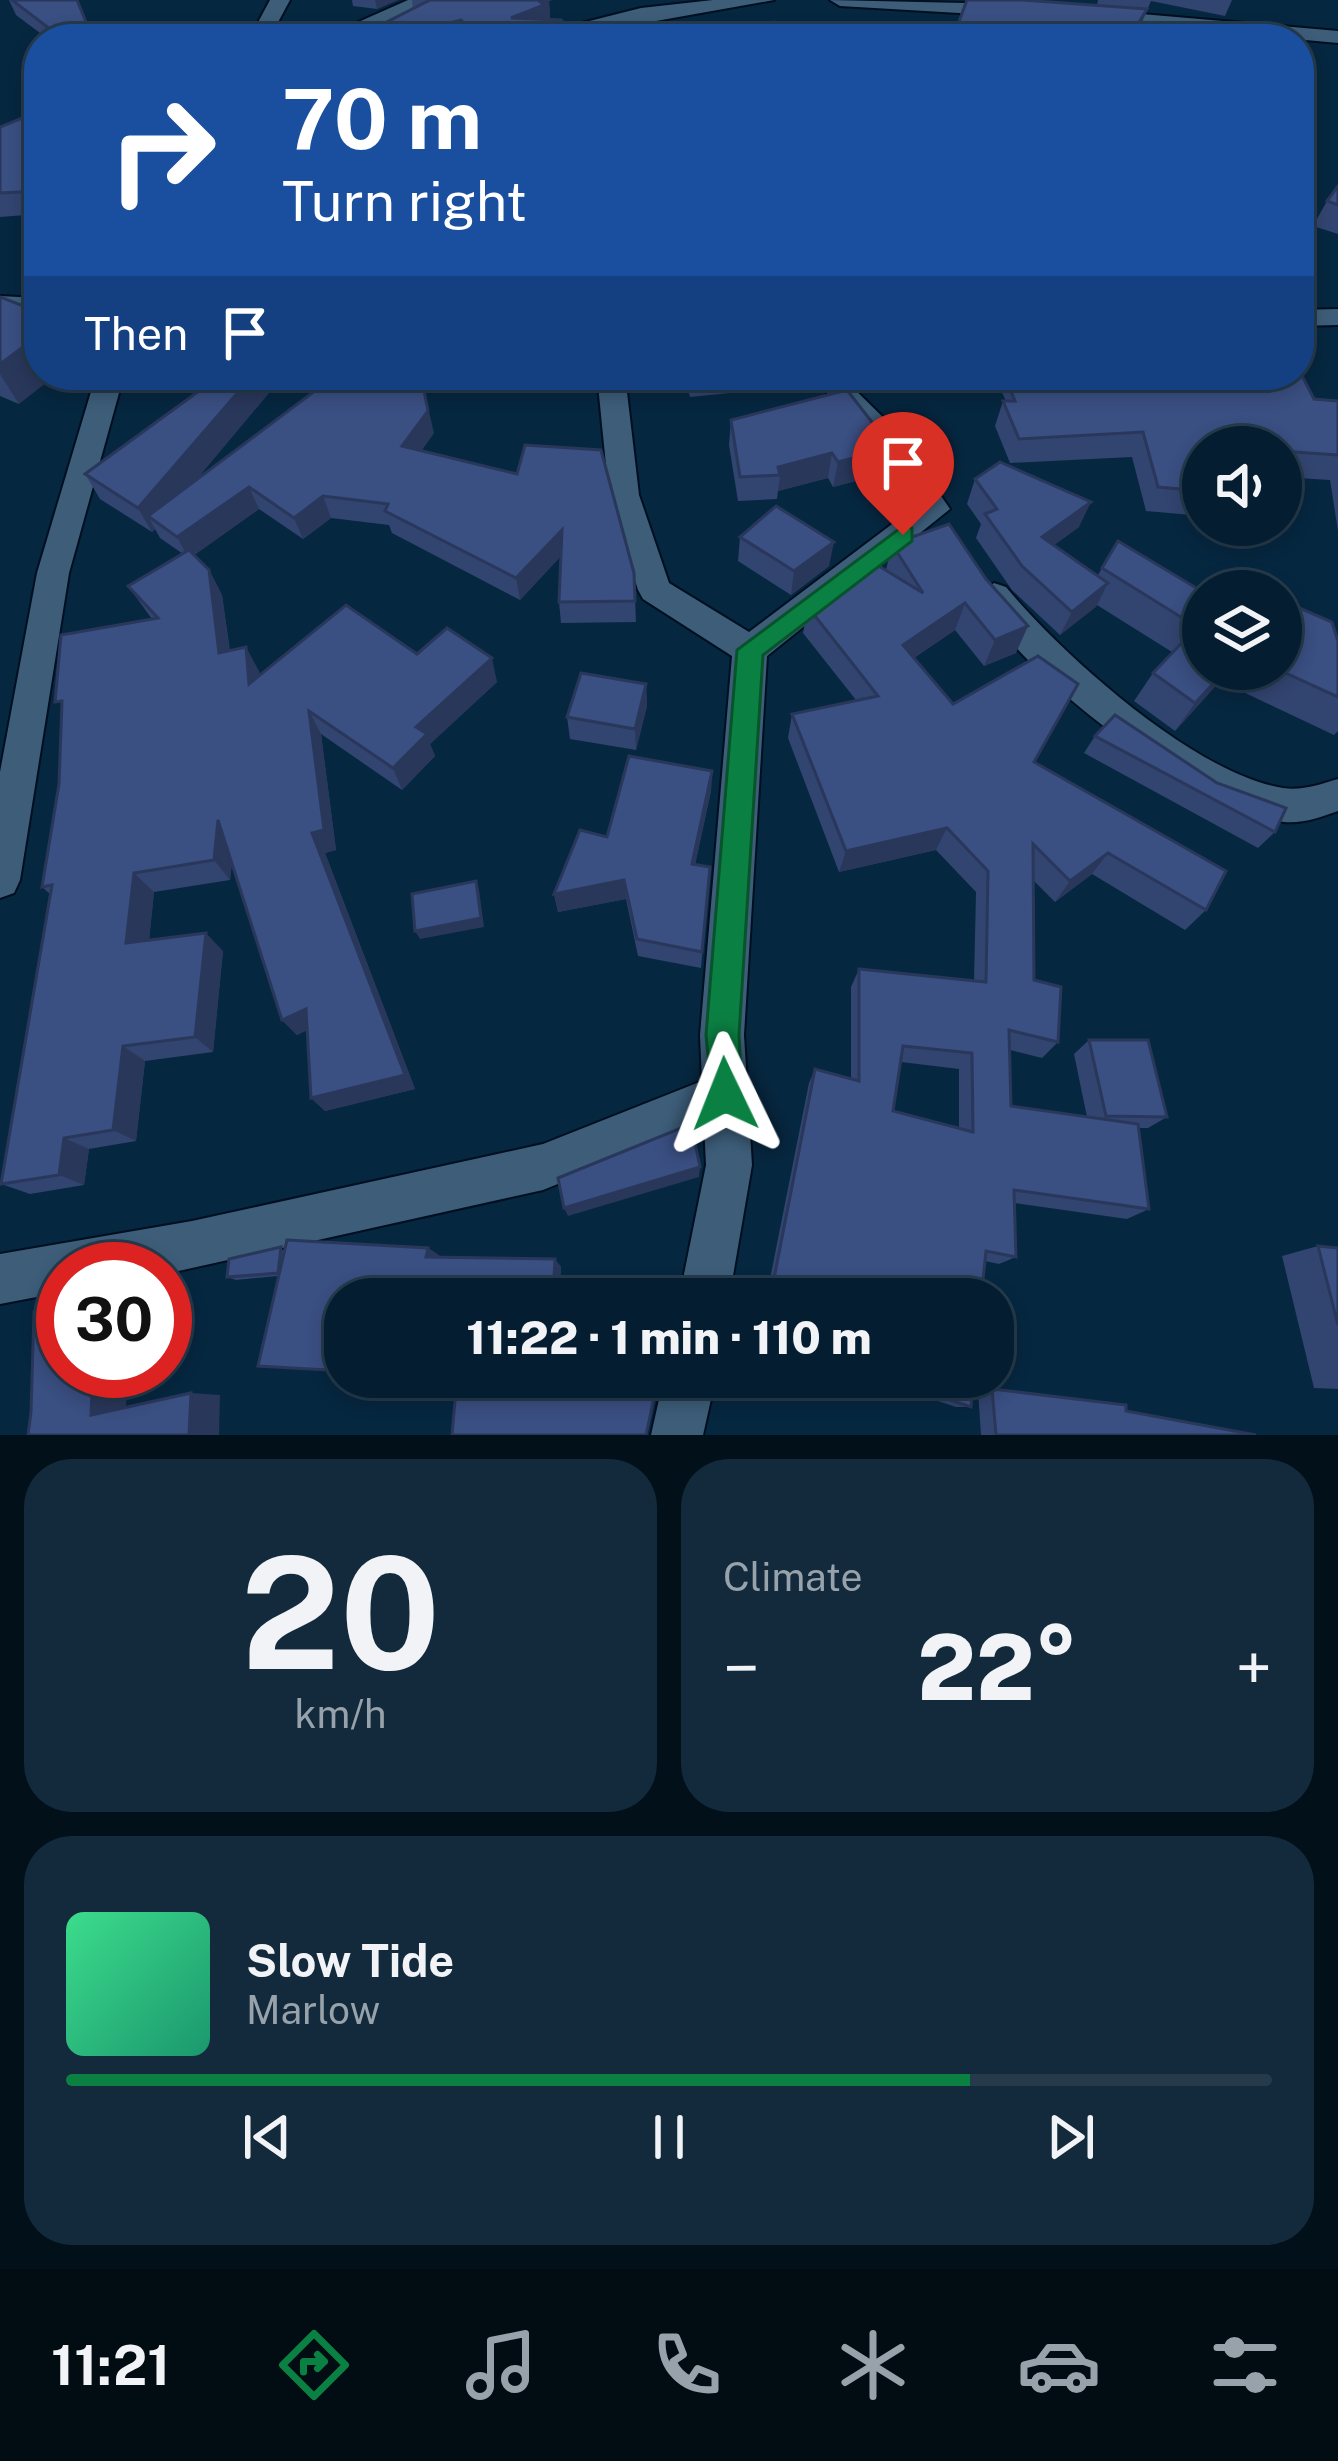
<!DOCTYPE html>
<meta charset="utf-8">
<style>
:root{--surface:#041d30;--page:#122a3c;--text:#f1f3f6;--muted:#97a2ab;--line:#253b4c;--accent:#0b8043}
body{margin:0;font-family:"Public Sans",sans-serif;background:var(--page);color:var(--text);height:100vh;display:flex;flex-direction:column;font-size:45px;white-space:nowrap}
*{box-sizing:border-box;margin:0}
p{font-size:39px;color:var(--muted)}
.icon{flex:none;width:66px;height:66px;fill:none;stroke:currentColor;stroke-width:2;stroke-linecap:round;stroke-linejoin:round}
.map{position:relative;height:1435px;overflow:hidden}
.side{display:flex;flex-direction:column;gap:24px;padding:24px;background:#02101a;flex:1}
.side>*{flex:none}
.guide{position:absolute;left:24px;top:24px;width:1290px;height:366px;border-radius:48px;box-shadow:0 6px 18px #0003,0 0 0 3px var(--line);background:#1a4fa0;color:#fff;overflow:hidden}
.fabs{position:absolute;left:1182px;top:426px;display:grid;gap:24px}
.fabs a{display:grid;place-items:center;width:120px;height:120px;border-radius:50%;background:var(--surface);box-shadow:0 6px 18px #0003,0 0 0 3px var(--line);font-size:60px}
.speed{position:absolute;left:36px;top:1242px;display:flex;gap:24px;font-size:60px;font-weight:700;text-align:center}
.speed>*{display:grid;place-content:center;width:156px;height:156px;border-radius:50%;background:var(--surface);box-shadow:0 6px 18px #0003,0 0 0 3px var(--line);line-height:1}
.speed .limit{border:18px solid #d22;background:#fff;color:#111}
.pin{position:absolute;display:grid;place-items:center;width:102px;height:102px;color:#fff;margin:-123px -51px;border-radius:50% 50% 50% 0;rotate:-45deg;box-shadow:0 0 12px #0007}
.pin .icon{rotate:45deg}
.me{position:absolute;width:132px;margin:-66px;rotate:358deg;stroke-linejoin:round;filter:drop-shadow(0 0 9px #0008)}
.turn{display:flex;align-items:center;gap:42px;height:252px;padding:0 60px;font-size:54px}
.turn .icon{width:156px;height:156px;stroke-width:2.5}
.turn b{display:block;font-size:84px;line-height:102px}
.then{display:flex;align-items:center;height:114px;padding:0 60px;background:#0003;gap:24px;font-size:45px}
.big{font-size:90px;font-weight:800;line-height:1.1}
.side .tile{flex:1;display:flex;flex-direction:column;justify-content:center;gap:18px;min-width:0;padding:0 42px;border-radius:48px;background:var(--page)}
.side .dial{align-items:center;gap:0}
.dial b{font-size:156px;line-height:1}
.song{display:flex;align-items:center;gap:36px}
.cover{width:144px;height:144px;border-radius:18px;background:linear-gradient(135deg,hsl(150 70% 55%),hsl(160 70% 35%))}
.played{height:12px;border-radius:6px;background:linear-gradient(90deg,var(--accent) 75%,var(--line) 75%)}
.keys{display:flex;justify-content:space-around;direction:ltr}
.heat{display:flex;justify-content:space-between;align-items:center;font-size:66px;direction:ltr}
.side .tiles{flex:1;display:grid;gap:24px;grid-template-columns:1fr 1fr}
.tile:last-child{grid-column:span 2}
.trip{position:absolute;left:324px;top:1278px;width:690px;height:120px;border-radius:48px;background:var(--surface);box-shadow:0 6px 18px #0003,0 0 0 3px var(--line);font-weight:800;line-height:120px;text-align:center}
.menu{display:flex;height:192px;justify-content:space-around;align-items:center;background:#020c13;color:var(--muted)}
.menu .icon{width:84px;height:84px}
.menu .selected{color:var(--accent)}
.menu b{font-size:54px;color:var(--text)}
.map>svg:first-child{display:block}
</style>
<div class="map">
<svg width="1338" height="1435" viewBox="0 0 1338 1435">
<rect width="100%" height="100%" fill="#062740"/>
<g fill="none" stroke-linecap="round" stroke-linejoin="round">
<g stroke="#000f21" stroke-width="4">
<g id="minor">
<polygon points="408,0 435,0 347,39 320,39"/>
<polygon points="713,0 774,0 555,39 518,39 641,8"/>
<polygon points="830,0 1010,4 1020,10 1010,16 840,6"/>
<polygon points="1095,10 1338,31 1338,43 1088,20 1088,12"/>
<polygon points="0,296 39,298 39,314 0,312"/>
<polygon points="1338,309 1338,325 1299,326 1299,310"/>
<polygon points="597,375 625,375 639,495 669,583 749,632 916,506 875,443 810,375 840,375 895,429 950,509 767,656 744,1035 752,1165 729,1299 679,1299 706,1165 704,1125 543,1190 165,1274 165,1269 63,1269 63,1292 0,1304 0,1254 192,1221 543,1144 702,1081 700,1035 732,656 643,599 638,590 609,495"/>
<path d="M994,583L1006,587C1062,655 1195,774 1283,788C1302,791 1321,784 1338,779V811C1321,817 1302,824 1284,822C1195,808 1020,675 977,596Z"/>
<polygon points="664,1377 716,1377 703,1435 651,1435"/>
</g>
</g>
<g stroke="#000f21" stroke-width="4">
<g id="tertiary">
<polygon points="270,0 290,0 269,39 249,39"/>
<polygon points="96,375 124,375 69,573 20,880 14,893 0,898 0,772 37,573"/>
</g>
</g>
<use href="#minor" fill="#3d5d79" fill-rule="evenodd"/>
<use href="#tertiary" fill="#3d5d79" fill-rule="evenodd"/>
</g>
<g fill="#324470" fill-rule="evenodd">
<polygon points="9,0 77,0 93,39 48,39 16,15"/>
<polygon points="352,0 398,0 377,9 353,6"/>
<polygon points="412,0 552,0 549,1 550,18 546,20 581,39 381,39 379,26 413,9"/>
<polygon points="967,0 1097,5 1098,0 1232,0 1225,16 1151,1 1135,39 953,39"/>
<polygon points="32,114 39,128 39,214 0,217 0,127"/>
<polygon points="1338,186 1338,234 1313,226 1327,201"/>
<polygon points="0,297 19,404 0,396"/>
<polygon points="684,375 731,375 730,393 690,397"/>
<polygon points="994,375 1299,375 1314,399 1338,401 1338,531 1330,480 1281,477 1281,447 1203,447 1203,516 1146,511 1132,457 1010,463 995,426 1003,401 1006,401"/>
<polygon points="278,382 196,480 434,433 421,451 634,573 636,622 561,623 559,602 561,556 520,600 392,533 389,525 331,518 303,539 259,509 194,555 209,570 222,595 230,651 259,671 260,676 417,654 497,682 430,744 435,756 402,790 321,734 336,850 325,853 415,1089 325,1111 311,1098 307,1030 297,1035 282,1020 232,863 230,880 154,892 149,940 223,951 213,1052 145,1061 136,1141 89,1149 84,1185 30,1194 1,1184 50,894 42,887 152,619 128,586 183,554 160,538 155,529 152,532 100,499 85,474"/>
<polygon points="731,420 885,439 880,464 869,466 867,478 833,487 828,478 778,491 777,499 738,501 729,445"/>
<polygon points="975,479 1079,527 1054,545 1098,575 1102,568 1203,592 1203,669 1281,669 1338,641 1338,731 1334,735 1220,681 1175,731 1134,701 1153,673 1172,652 1097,605 1060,635 1012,590 976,538 981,524 967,504"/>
<path d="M949,524L1016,653L984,666L955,630L914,658L953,704L1034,762L1206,910L1185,930L1092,874L1055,902L1033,880L1034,980L1058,1042L1042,1058L1010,1050L1011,1106L1087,1117L1074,1054L1089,1040L1167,1117L1148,1128H1139L1149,1209L1127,1219L1014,1203L1016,1257L999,1264L985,1261L981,1299H766L809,1083L815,1069L851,1079V987L859,969L974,981L976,892L936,850L839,872L788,738L792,714L856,700L803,633L808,607L886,570L892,544ZM901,1062L959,1069V1128L893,1111Z"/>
<polygon points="740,537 829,566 791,595 738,561"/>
<polygon points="646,684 647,706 636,750 570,739 567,717"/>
<polygon points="1095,736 1275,832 1258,848 1084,753"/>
<polygon points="712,771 711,791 695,865 710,867 701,968 638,956 626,899 558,912 554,894 607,837"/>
<polygon points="1318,1246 1338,1248 1338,1389 1314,1388 1282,1256"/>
<polygon points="428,1248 440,1256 555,1259 561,1267 559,1299 345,1299 345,1372 258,1366 278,1276 236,1280 227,1277 285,1249"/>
<polygon points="865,1377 974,1377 971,1407 956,1407"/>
<polygon points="992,1389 1126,1411 1256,1435 981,1435 978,1391"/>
</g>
<g fill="#29375b">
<polygon points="375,0 398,0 377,9"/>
<polygon points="537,0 552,0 549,1 550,18 511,18"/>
<polygon points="1147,9 1135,39 1129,39"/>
<polygon points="461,20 464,39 392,39"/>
<polygon points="32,114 39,128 39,173 29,156"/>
<polygon points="39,335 39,375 56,375 19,404 0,374 0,364"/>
<polygon points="253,375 275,375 278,382 159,524 148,516 155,529 152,532 138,508"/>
<polygon points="423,386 434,433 408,468 402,446"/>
<polygon points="885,439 880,464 869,466 867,478 833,487 838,462 866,444"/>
<polygon points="832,453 828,478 778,491 780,475 778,467"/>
<polygon points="249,487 259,509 189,559 177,537"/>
<polygon points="323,496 331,518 303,539 294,518"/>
<polygon points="1091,502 1079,527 1032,561 1042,537"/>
<polygon points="562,530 564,552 520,600 516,578"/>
<polygon points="834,542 829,566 791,595 794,571"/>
<polygon points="209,570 222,595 233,677 219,653"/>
<polygon points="1108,583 1096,607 1060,635 1072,612"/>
<polygon points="965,603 955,630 895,671 903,645"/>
<polygon points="1028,626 1016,653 984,666 995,640"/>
<polygon points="246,647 259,671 263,708 249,684"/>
<polygon points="492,658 497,682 430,744 435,756 402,790 393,768 416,727"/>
<polygon points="1227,669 1229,669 1220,681 1175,731 1195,703"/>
<polygon points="646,684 647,706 636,750 635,729"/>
<polygon points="309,711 321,734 336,850 325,853 415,1089 325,1111 311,1098 312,833"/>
<polygon points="712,771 711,791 691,883 692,864"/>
<polygon points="218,820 234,841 230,880 214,860"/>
<polygon points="947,828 936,850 839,872 846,851"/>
<polygon points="1108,853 1092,874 1055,902 1070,881"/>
<polygon points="134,873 154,892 147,961 126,943"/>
<polygon points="624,880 626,899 558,912 554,894"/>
<polygon points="476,881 479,890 484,927 420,939 415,931"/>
<polygon points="206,933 223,951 213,1052 195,1037"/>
<polygon points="306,1009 320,1024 297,1035 282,1020"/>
<polygon points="123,1046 145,1061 136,1141 113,1130"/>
<polygon points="64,1138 89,1149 84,1185 59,1175"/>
<polygon points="700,1167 699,1177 568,1216 564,1208"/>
<polygon points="428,1248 440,1256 426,1257"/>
<polygon points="555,1259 561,1267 559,1299 553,1299"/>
<polygon points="93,1371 127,1371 126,1415 91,1415"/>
<polygon points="191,1393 220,1395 219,1435 189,1435"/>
</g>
<g fill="#3a4f82" stroke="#29375b" stroke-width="3" fill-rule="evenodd">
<polygon points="12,0 77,0 93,39 63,39"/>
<polygon points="430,0 538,0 544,5 511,18 561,20 581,39 479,39 461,20 392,39 384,39 379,26"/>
<polygon points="967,0 1023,0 1147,9 1129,39 1089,39 1056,32 1058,39 979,39 954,35"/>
<polygon points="774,22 784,39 700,39 695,32"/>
<polygon points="32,114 29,156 39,153 39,173 28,174 39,183 39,191 0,193 0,127"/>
<polygon points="1338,186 1338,205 1327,201"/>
<polygon points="1299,216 1307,217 1302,258 1299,257"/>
<polygon points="0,297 39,312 39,335 0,364"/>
<polygon points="1299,370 1314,399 1338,401 1338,455 1281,451 1281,447 1203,447 1203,491 1158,487 1143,432 1019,439 1003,401 1015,401 1010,389 1020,389 1013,375 1299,375"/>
<polygon points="221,375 253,375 138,508 85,474"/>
<polygon points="336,375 414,375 423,386 428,411 402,446 517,474 525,445 601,450 634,573 635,601 559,602 562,530 516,578 385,511 388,504 323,496 294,518 249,487 177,537 148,516"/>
<polygon points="847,390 885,439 866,444 872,453 838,462 832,453 778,467 780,475 740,477 731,420"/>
<polygon points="1000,462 1091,502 1042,537 1108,583 1072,612 1022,566 985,514 997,509 975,479"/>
<polygon points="776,506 834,542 794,571 740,537"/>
<path d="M949,524L986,579L1028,626L995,640L965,603L903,645L953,704L1038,656L1078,684L1034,762L1226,871L1206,910L1108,853L1070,881L1033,844L1034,980L1061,987L1058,1042L1009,1030L1011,1106L1138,1124L1149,1209L1014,1190L1016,1257L986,1251L981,1299H770L815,1069L859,1081V969L986,982L988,871L947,828L846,851L792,714L878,696L808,607L869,560L923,593L892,544ZM903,1046L972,1053L973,1132L893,1111Z"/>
<polygon points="1118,541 1203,592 1203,669 1227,669 1195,703 1153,673 1197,627 1102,568"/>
<polygon points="189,550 209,570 219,653 246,647 249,684 346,605 417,654 447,628 492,658 416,727 427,734 393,768 309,711 324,830 312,833 405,1075 311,1098 306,1009 282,1020 218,820 214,860 134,873 126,943 206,933 195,1037 123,1046 113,1130 64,1138 59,1175 1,1184 52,885 42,887 59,784 62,701 55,702 61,635 158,618 128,586"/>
<polygon points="1281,600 1332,622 1338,641 1338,697 1277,669 1281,669"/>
<polygon points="581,673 646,684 635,729 567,717"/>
<polygon points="1115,715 1217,783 1286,808 1275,832 1095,736"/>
<polygon points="629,756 712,771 692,864 710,867 702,952 637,939 624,880 554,894 580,830 607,837"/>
<polygon points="476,881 481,918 415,931 412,894"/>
<polygon points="1089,1040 1148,1040 1167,1117 1106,1116"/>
<polygon points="691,1124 700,1167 564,1208 558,1178"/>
<polygon points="287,1240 428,1248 426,1257 555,1259 553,1299 345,1299 345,1371 258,1366"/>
<polygon points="1318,1246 1338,1248 1338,1325"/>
<polygon points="281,1247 278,1273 227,1277 229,1259"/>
<polygon points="63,1304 63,1371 93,1371 91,1415 191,1393 189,1435 28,1435 31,1412 34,1312"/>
<polygon points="447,1377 616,1377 656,1389 646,1435 452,1435 457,1378"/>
<polygon points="881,1377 974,1377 971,1407"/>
<polygon points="992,1389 1126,1405 1126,1411 1256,1435 996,1435"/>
</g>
<polygon fill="#0b8043" stroke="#07532c" stroke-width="3" points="903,526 912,528 912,541 763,655 739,1035 742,1094 737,1106 725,1111 713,1106 706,1035 737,650"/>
</svg>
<div class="fabs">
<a><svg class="icon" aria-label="sound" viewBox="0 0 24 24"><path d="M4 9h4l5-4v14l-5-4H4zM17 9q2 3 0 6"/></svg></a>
<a><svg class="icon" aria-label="layers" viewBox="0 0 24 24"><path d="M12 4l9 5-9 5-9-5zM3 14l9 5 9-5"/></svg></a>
</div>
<div class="speed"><div class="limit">30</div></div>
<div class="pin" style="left:903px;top:535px;background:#d93025"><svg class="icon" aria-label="arrive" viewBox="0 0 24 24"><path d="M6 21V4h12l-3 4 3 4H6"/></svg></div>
<svg class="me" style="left:725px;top:1094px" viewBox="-20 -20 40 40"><path d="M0-17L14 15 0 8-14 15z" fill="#0b8043" stroke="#fff" stroke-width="4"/></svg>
<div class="trip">11:22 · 1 min · 110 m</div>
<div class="guide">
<div class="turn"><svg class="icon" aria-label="right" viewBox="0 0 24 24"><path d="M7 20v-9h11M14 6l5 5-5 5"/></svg><div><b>70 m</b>Turn right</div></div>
<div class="then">Then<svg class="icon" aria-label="arrive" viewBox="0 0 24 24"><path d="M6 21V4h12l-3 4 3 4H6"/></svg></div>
</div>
</div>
<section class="side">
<div class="tiles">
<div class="tile dial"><b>20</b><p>km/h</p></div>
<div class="tile"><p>Climate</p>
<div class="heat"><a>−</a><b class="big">22°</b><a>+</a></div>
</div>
<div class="tile">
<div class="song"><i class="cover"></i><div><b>Slow Tide</b><p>Marlow</p></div></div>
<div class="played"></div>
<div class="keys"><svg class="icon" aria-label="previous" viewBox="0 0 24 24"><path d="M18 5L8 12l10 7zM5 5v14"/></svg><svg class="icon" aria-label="pause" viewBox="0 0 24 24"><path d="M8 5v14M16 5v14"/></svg><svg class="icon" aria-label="next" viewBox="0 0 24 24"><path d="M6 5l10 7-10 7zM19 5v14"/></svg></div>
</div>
</div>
</section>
<nav class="menu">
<b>11:21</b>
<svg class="icon selected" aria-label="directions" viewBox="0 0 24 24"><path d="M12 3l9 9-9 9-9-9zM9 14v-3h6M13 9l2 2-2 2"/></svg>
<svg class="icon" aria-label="music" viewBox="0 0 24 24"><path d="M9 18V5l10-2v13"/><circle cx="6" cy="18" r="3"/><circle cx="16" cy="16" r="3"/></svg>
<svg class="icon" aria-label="phone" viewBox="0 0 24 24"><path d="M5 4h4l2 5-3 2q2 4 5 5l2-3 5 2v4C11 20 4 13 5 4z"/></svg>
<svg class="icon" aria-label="climate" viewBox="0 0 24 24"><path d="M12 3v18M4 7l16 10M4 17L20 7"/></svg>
<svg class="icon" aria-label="car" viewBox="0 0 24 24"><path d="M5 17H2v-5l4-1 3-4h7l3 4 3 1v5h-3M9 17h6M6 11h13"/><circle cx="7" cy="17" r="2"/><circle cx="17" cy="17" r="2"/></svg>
<svg class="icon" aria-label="filters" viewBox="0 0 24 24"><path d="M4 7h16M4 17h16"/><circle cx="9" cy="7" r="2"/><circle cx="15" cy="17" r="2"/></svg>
</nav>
